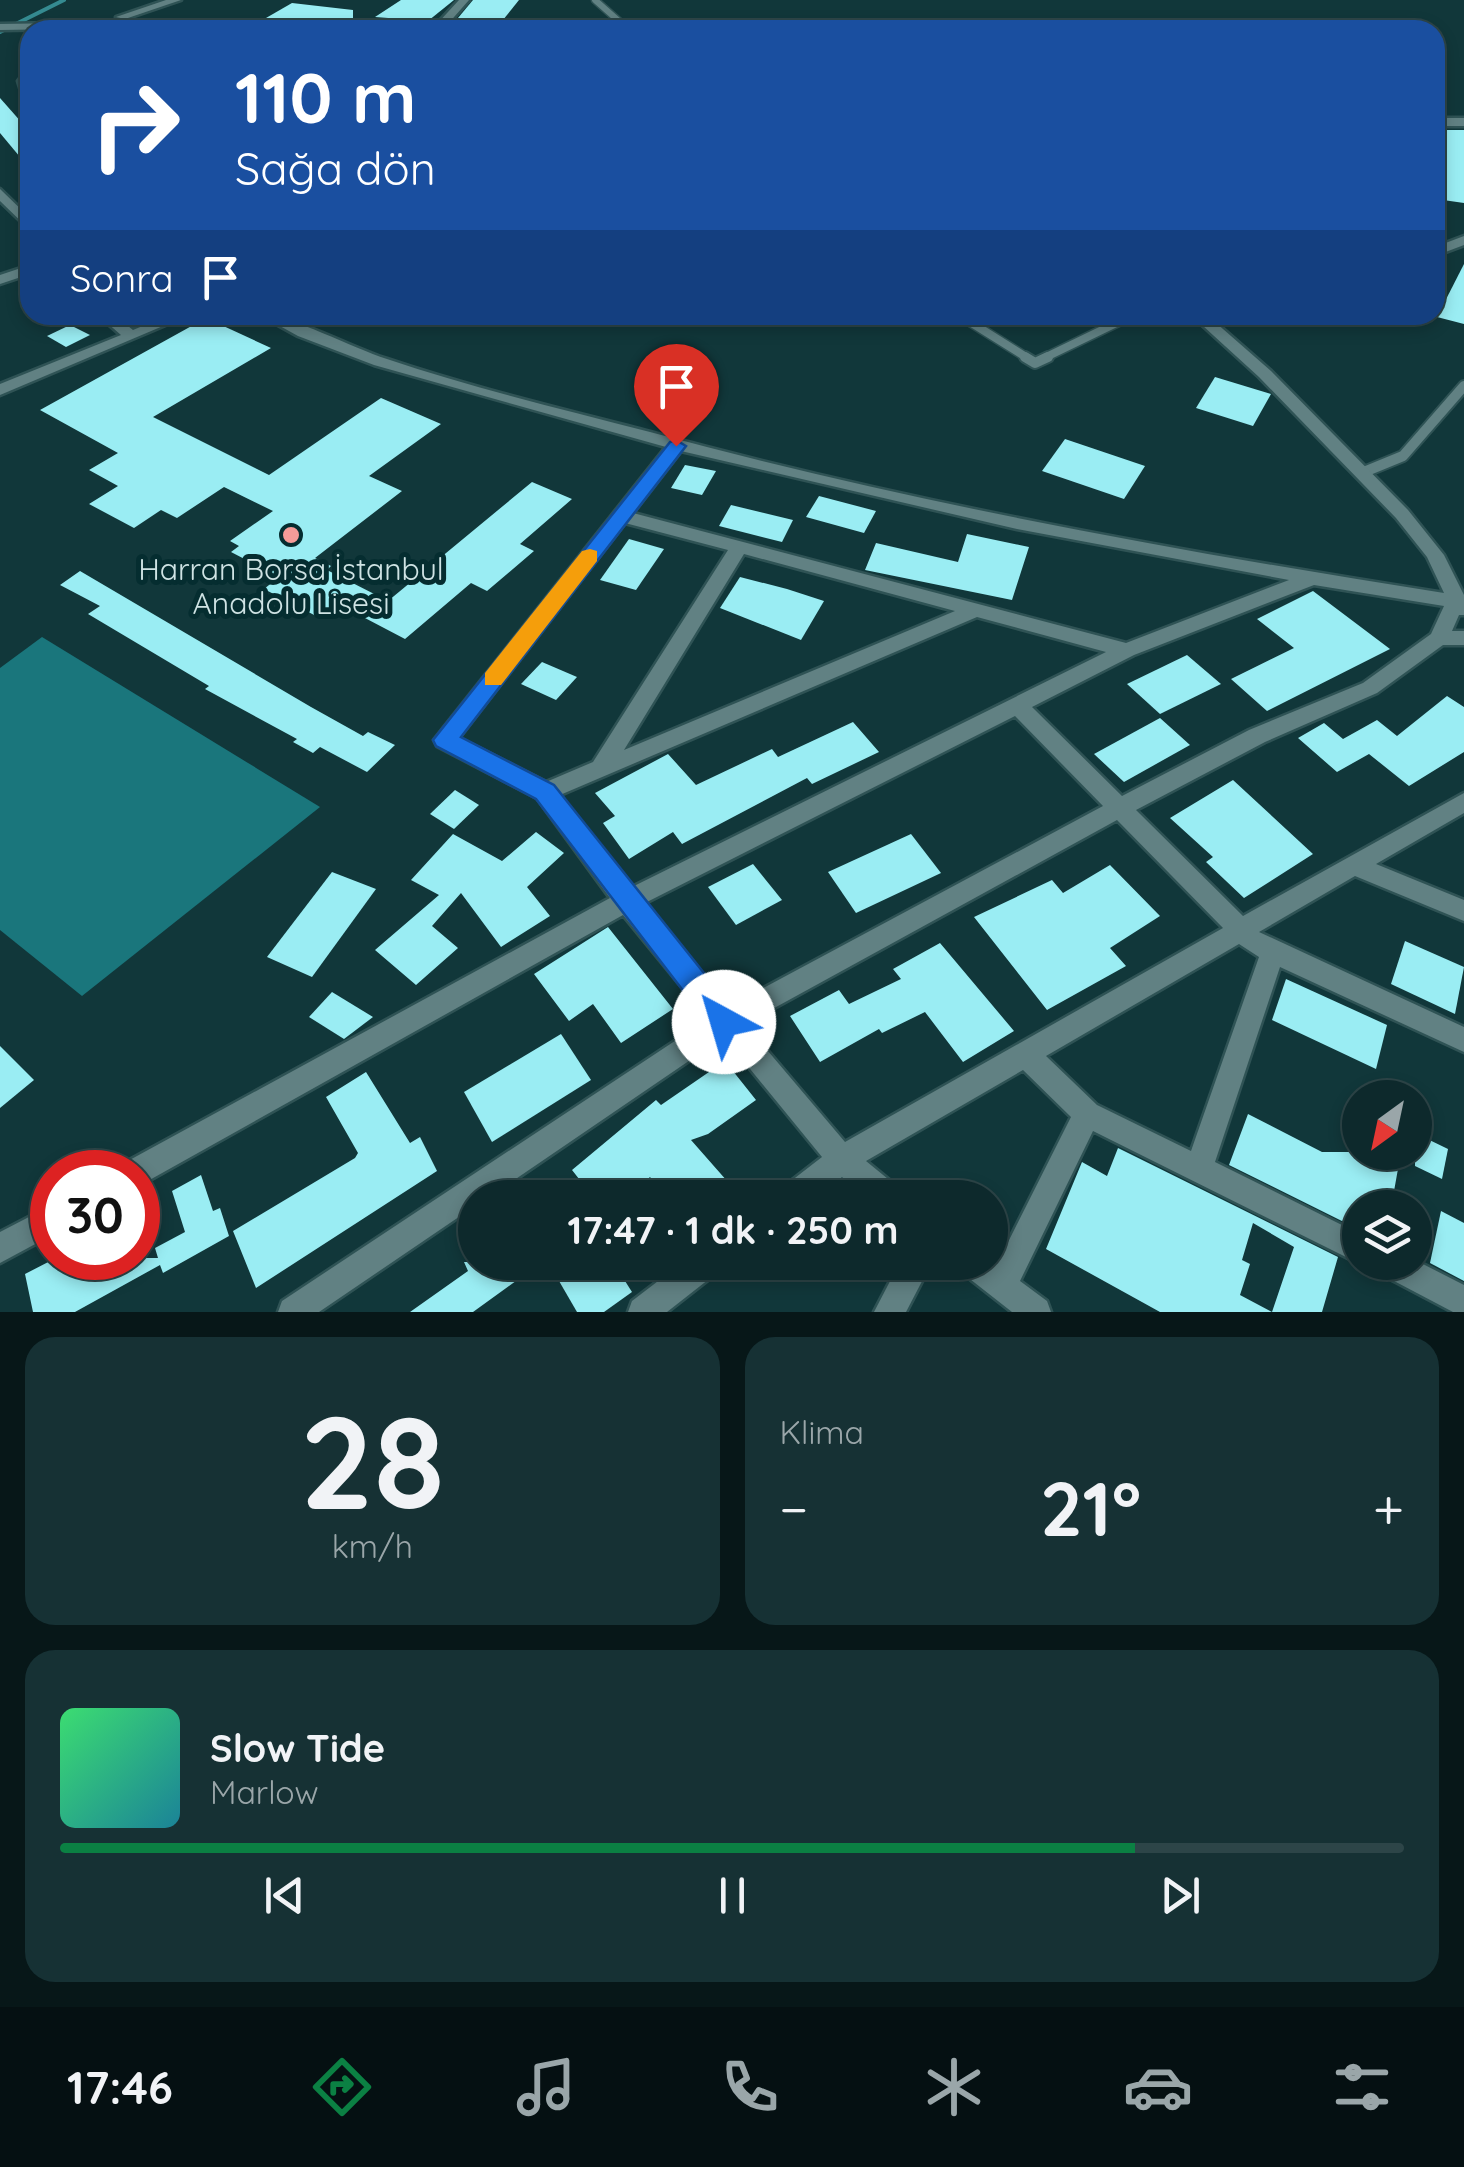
<!DOCTYPE html>
<html lang="tr">
<meta charset="utf-8">
<style>
:root{--surface:#0d292c;--page:#163134;--text:#f1f3f6;--muted:#9aa6a9;--line:#2d4548;--accent:#0b8043}
body{margin:0;font-family:Quicksand,sans-serif;background:var(--page);color:var(--text);height:100vh;display:flex;flex-direction:column;font-size:38px;white-space:nowrap}
*{box-sizing:border-box;margin:0}
p{font-size:32px;color:var(--muted)}
.icon{flex:none;width:55px;height:55px;fill:none;stroke:currentColor;stroke-width:2;stroke-linecap:round;stroke-linejoin:round}
.map{position:relative;height:1312px;overflow:hidden}
.drawer{display:flex;flex-direction:column;gap:25px;padding:25px;background:#071718;flex:1}
.drawer>*{flex:none}
.guide{position:absolute;left:20px;top:20px;width:1425px;height:305px;border-radius:30px;box-shadow:0 5px 15px #0003,0 0 0 2px var(--line);background:#1a4fa0;color:#fff;overflow:hidden}
.needle{width:65px;rotate:213deg}
.fabs{position:absolute;left:1342px;top:1080px;display:grid;gap:20px}
.fabs a{display:grid;place-items:center;width:90px;height:90px;border-radius:50%;background:var(--surface);box-shadow:0 5px 15px #0003,0 0 0 2px var(--line);font-size:50px}
.speed{position:absolute;left:30px;top:1150px;display:flex;gap:20px;font-size:50px;font-weight:700;text-align:center}
.speed>*{display:grid;place-content:center;width:130px;height:130px;border-radius:50%;background:var(--surface);box-shadow:0 5px 15px #0003,0 0 0 2px var(--line);line-height:1}
.speed .limit{border:15px solid #d22;background:#fff;color:#111}
.pin{position:absolute;display:grid;place-items:center;width:85px;height:85px;color:#fff;margin:-102px -42px;border-radius:50% 50% 50% 0;rotate:-45deg;box-shadow:0 0 10px #0007}
.pin .icon{rotate:45deg}
.me{position:absolute;width:110px;margin:-55px;rotate:321deg;stroke-linejoin:round;filter:drop-shadow(0 0 8px #0008)}
.turn{display:flex;align-items:center;gap:35px;height:210px;padding:0 50px;font-size:45px}
.turn .icon{width:130px;height:130px;stroke-width:2.5}
.turn b{display:block;font-size:70px;line-height:85px}
.then{display:flex;align-items:center;height:95px;padding:0 50px;background:#0003;gap:20px;font-size:38px}
.big{font-size:75px;font-weight:700;line-height:1.1}
.drawer .widget{flex:1;display:flex;flex-direction:column;justify-content:center;gap:15px;min-width:0;padding:0 35px;border-radius:30px;background:var(--page)}
.drawer .dial{align-items:center;gap:0}
.dial b{font-size:130px;line-height:1}
.song{display:flex;align-items:center;gap:30px}
.cover{width:120px;height:120px;border-radius:15px;background:linear-gradient(135deg,hsl(140 70% 55%),hsl(190 70% 35%))}
.played{height:10px;border-radius:5px;background:linear-gradient(90deg,var(--accent) 80%,var(--line) 80%)}
.keys{display:flex;justify-content:space-around;direction:ltr}
.heat{display:flex;justify-content:space-between;align-items:center;font-size:55px;direction:ltr}
.drawer .tiles{flex:1;display:grid;gap:25px;grid-template-columns:1fr 1fr}
.widget:last-child{grid-column:span 2}
.trip{position:absolute;left:458px;top:1180px;width:550px;height:100px;border-radius:50px;background:var(--surface);box-shadow:0 5px 15px #0003,0 0 0 2px var(--line);font-weight:700;line-height:100px;text-align:center}
.tabs{display:flex;height:160px;justify-content:space-around;align-items:center;background:#051012;color:var(--muted)}
.tabs .icon{width:70px;height:70px}
.tabs .selected{color:var(--accent)}
.tabs b{font-size:45px;color:var(--text)}
.map>svg:first-child{display:block}
</style>
<div class="map">
<svg width="1464" height="1312" viewBox="0 0 1464 1312">
<rect width="100%" height="100%" fill="#11373a"/>
<polygon fill="#1a767c" points="42,637 320,807 82,996 0,930 0,668"/>
<g fill="none" stroke-linecap="round" stroke-linejoin="round">
<polyline stroke="#358b91" stroke-width="4" points="0,32 64,0"/>
</g>
<g fill="#9aedf3">
<polygon points="401,0 454,0 428,21 375,17"/>
<polygon points="473,0 519,0 503,20 458,18"/>
<polygon points="292,3 353,10 353,20 266,18"/>
<polygon points="0,98 30,132 30,169 0,133"/>
<polygon points="1435,130 1464,130 1464,203 1443,200 1445,166 1435,165"/>
<polygon points="1464,264 1464,324 1437,317"/>
<polygon points="206,318 271,348 153,417 269,475 381,398 441,424 369,476 402,491 315,558 331,566 327,570 388,601 532,482 572,499 520,544 534,551 487,591 471,583 405,639 344,607 333,616 325,612 318,617 264,589 279,577 231,552 239,546 230,541 273,511 224,487 177,518 161,510 134,528 89,504 118,486 89,470 118,453 40,410"/>
<polygon points="70,325 90,335 66,347 47,336"/>
<polygon points="1215,377 1271,394 1253,426 1196,408"/>
<polygon points="1065,439 1145,466 1124,499 1042,471"/>
<polygon points="685,465 716,471 702,495 671,488"/>
<polygon points="819,496 876,511 864,533 806,517"/>
<polygon points="731,505 793,520 782,542 719,526"/>
<polygon points="967,534 1029,547 1012,600 865,570 876,543 958,562"/>
<polygon points="629,539 664,549 636,590 600,580"/>
<polygon points="80,571 311,707 363,736 368,732 395,745 367,772 320,747 313,753 293,742 297,739 205,689 209,686 88,614 100,606 60,585"/>
<polygon points="740,577 787,589 824,601 801,640 720,608"/>
<polygon points="1313,591 1390,649 1267,711 1231,679 1294,648 1257,619"/>
<polygon points="1187,655 1221,684 1160,714 1127,684"/>
<polygon points="542,662 577,677 556,700 521,684"/>
<polygon points="1447,696 1464,707 1464,752 1409,786 1369,754 1337,772 1298,738 1324,723 1343,739 1377,720 1397,736"/>
<polygon points="1160,718 1190,745 1124,782 1094,754"/>
<polygon points="853,722 879,752 812,784 807,778 682,844 673,832 629,859 603,823 615,816 595,793 668,754 696,785 772,749 778,757"/>
<polygon points="1233,780 1313,854 1244,898 1206,862 1213,857 1170,818"/>
<polygon points="455,790 479,805 454,829 430,814"/>
<polygon points="536,832 564,853 527,887 550,916 501,947 461,893 432,926 458,948 416,985 375,950 439,895 411,880 453,834 502,861"/>
<polygon points="911,834 941,873 856,913 828,872"/>
<polygon points="753,864 782,900 736,925 708,887"/>
<polygon points="1110,865 1160,916 1110,948 1126,966 1047,1010 974,917 1052,880 1063,893"/>
<polygon points="332,872 376,889 312,977 267,957"/>
<polygon points="608,927 673,1009 621,1043 593,1004 569,1021 534,974"/>
<polygon points="1405,941 1464,967 1455,1014 1391,984"/>
<polygon points="940,943 1014,1031 963,1062 925,1012 882,1033 879,1029 820,1062 790,1016 839,990 849,1004 901,979 893,969"/>
<polygon points="1286,979 1387,1025 1376,1069 1272,1020"/>
<polygon points="332,992 373,1017 344,1039 309,1017"/>
<polygon points="561,1034 591,1080 492,1142 464,1092"/>
<polygon points="0,1046 34,1080 0,1108"/>
<polygon points="725,1061 756,1100 708,1134 691,1140 742,1198 667,1198 650,1177 626,1198 594,1198 572,1170 656,1100 661,1105"/>
<polygon points="366,1072 410,1143 420,1137 437,1171 256,1288 233,1231 355,1158 358,1153 326,1097"/>
<polygon points="1248,1114 1322,1152 1401,1152 1391,1208 1360,1208 1360,1230 1229,1165"/>
<polygon points="1415,1133 1448,1149 1442,1179 1415,1166"/>
<polygon points="1118,1148 1338,1257 1322,1312 1272,1312 1294,1247 1253,1223 1242,1260 1250,1264 1240,1295 1272,1312 1160,1312 1046,1249 1082,1162 1107,1176"/>
<polygon points="201,1175 213,1211 220,1208 229,1236 163,1273 160,1265 75,1312 33,1312 25,1274 56,1258 158,1258 155,1248 185,1232 172,1191"/>
<polygon points="1441,1211 1464,1223 1464,1281 1430,1263"/>
<polygon points="464,1262 542,1262 473,1312 410,1312 468,1271"/>
<polygon points="548,1262 613,1262 632,1292 604,1312 577,1312"/>
</g>
<g fill="none" stroke-linecap="round" stroke-linejoin="round">
<g stroke="#2f5355" stroke-width="9">
<polyline id="lane-far2" points="595,0 629,30"/>
</g>
<g stroke="#2f5355" stroke-width="11">
<g id="lane-far1">
<polyline points="959,315 1029,359"/>
<polyline points="1042,359 1133,315"/>
</g>
</g>
<g stroke="#2f5355" stroke-width="14">
<g id="lane">
<polyline points="1025,357 1035,363 1048,357"/>
<polyline points="1364,472 1403,456 1464,386"/>
</g>
</g>
<g stroke="#2f5355" stroke-width="5">
<g id="street">
<polygon points="166,0 181,0 125,19 116,17"/>
<polygon points="459,0 469,0 447,25 577,27 582,30 197,27 0,30 0,24 197,21 436,25"/>
<polygon points="30,66 30,103 24,100 18,81"/>
<rect x="1435" y="118" width="29" height="8"/>
<polygon points="0,189 30,218 30,230 0,201"/>
<polygon points="1464,236 1464,245 1435,256 1435,247"/>
<polygon points="30,265 30,274 0,284 0,275"/>
<polygon points="98,315 114,315 133,330 169,315 189,315 0,395 0,384 121,335"/>
<path d="M260,315C292,315 352,348 387,359C473,388 562,409 650,432C911,503 1177,551 1444,593L1427,557L1396,518L1259,377L1191,315H1207L1271,371L1408,510L1444,555L1464,595V615H1459L1452,631H1464V645H1443L1377,693L1265,742L1136,810L1243,916L1464,793V813L1376,864L1464,900V921L1355,876L1259,932L1464,1027V1052L1280,967L1215,1162L1360,1234V1262H1363L1360,1264L1350,1259L1093,1131L1020,1281L1047,1301L1051,1312H1012L961,1272L956,1262H990V1258L997,1264L1071,1117L1023,1070L866,1161L899,1188L903,1198H866L842,1177L815,1198H778L782,1188L822,1157L724,1037L488,1198H475V1206L319,1312H278L282,1301L708,1019L623,915L146,1182L138,1185V1172H122L126,1162L610,898L537,798L437,746L434,740L666,447L374,365L298,336ZM681,451L1017,529L1289,580L1126,643L633,513ZM625,523L728,550L593,762L546,782L459,738ZM744,554L955,611L624,750ZM1314,585L1444,606L1431,634L1363,683L1249,730L1122,796L1032,707L1134,655ZM977,617L1106,652L630,888L560,795ZM1015,716L1103,806L730,1006L643,904ZM1117,820L1223,928L845,1142L745,1024ZM1239,944L1259,957L1191,1151L1097,1105L1046,1056Z"/>
<polygon points="52,1205 52,1235 0,1263 0,1232"/>
<polygon points="1415,1260 1464,1285 1464,1312 1453,1312 1377,1272 1372,1262"/>
<polygon points="683,1262 723,1262 718,1272 667,1312 628,1312 632,1301"/>
<polygon points="900,1262 932,1262 906,1312 874,1312"/>
</g>
</g>
<use href="#lane-far2" stroke="#618183" stroke-width="6"/>
<use href="#lane-far1" stroke="#618183" stroke-width="8"/>
<use href="#lane" stroke="#618183" stroke-width="10"/>
<use href="#street" fill="#618183" fill-rule="evenodd"/>
</g>
<polygon fill="#1a73e8" stroke="#114b97" stroke-width="2.5" points="676,440 686,446 683,450 461,737 554,785 735,1012 739,1022 735,1031 724,1035 714,1031 536,799 436,746 433,740 670,442"/>
<polygon fill="#f59e0b" points="590,549 597,551 597,561 501,685 485,685 485,673 582,551"/>
<circle fill="#f59b98" stroke="#052d30" stroke-width="4" cx="291" cy="535" r="10"/>
<g text-anchor="middle" dominant-baseline="central" stroke-width="10" stroke-linejoin="round" paint-order="stroke">
<g font-size="30" fill="#cfe3e4" stroke="#052d30">
<text x="291" y="569">Harran Borsa İstanbul<tspan x="291" dy="34">Anadolu Lisesi</tspan></text>
</g>
</g>
</svg>
<div class="fabs">
<a><svg class="needle" viewBox="-14 -14 28 28"><path d="M0-13l5 13h-10z" fill="#e53935"/><path d="M0 13l5-13h-10z" fill="#9aa6a9"/></svg></a>
<a><svg class="icon" aria-label="layers" viewBox="0 0 24 24"><path d="M12 4l9 5-9 5-9-5zM3 14l9 5 9-5"/></svg></a>
</div>
<div class="speed"><div class="limit">30</div></div>
<div class="pin" style="left:676px;top:446px;background:#d93025"><svg class="icon" aria-label="arrive" viewBox="0 0 24 24"><path d="M6 21V4h12l-3 4 3 4H6"/></svg></div>
<svg class="me" style="left:724px;top:1022px" viewBox="-20 -20 40 40"><circle r="19" fill="#fff"/><path d="M0-13L10 11 0 6-10 11z" fill="#1a73e8"/></svg>
<div class="trip">17:47 · 1 dk · 250 m</div>
<div class="guide">
<div class="turn"><svg class="icon" aria-label="right" viewBox="0 0 24 24"><path d="M7 20v-9h11M14 6l5 5-5 5"/></svg><div><b>110 m</b>Sağa dön</div></div>
<div class="then">Sonra<svg class="icon" aria-label="arrive" viewBox="0 0 24 24"><path d="M6 21V4h12l-3 4 3 4H6"/></svg></div>
</div>
</div>
<section class="drawer">
<div class="tiles">
<div class="widget dial"><b>28</b><p>km/h</p></div>
<div class="widget"><p>Klima</p>
<div class="heat"><a>−</a><b class="big">21°</b><a>+</a></div>
</div>
<div class="widget">
<div class="song"><i class="cover"></i><div><b>Slow Tide</b><p>Marlow</p></div></div>
<div class="played"></div>
<div class="keys"><svg class="icon" aria-label="previous" viewBox="0 0 24 24"><path d="M18 5L8 12l10 7zM5 5v14"/></svg><svg class="icon" aria-label="pause" viewBox="0 0 24 24"><path d="M8 5v14M16 5v14"/></svg><svg class="icon" aria-label="next" viewBox="0 0 24 24"><path d="M6 5l10 7-10 7zM19 5v14"/></svg></div>
</div>
</div>
</section>
<nav class="tabs">
<b>17:46</b>
<svg class="icon selected" aria-label="directions" viewBox="0 0 24 24"><path d="M12 3l9 9-9 9-9-9zM9 14v-3h6M13 9l2 2-2 2"/></svg>
<svg class="icon" aria-label="music" viewBox="0 0 24 24"><path d="M9 18V5l10-2v13"/><circle cx="6" cy="18" r="3"/><circle cx="16" cy="16" r="3"/></svg>
<svg class="icon" aria-label="phone" viewBox="0 0 24 24"><path d="M5 4h4l2 5-3 2q2 4 5 5l2-3 5 2v4C11 20 4 13 5 4z"/></svg>
<svg class="icon" aria-label="climate" viewBox="0 0 24 24"><path d="M12 3v18M4 7l16 10M4 17L20 7"/></svg>
<svg class="icon" aria-label="car" viewBox="0 0 24 24"><path d="M5 17H2v-5l4-1 3-4h7l3 4 3 1v5h-3M9 17h6M6 11h13"/><circle cx="7" cy="17" r="2"/><circle cx="17" cy="17" r="2"/></svg>
<svg class="icon" aria-label="filters" viewBox="0 0 24 24"><path d="M4 7h16M4 17h16"/><circle cx="9" cy="7" r="2"/><circle cx="15" cy="17" r="2"/></svg>
</nav>
